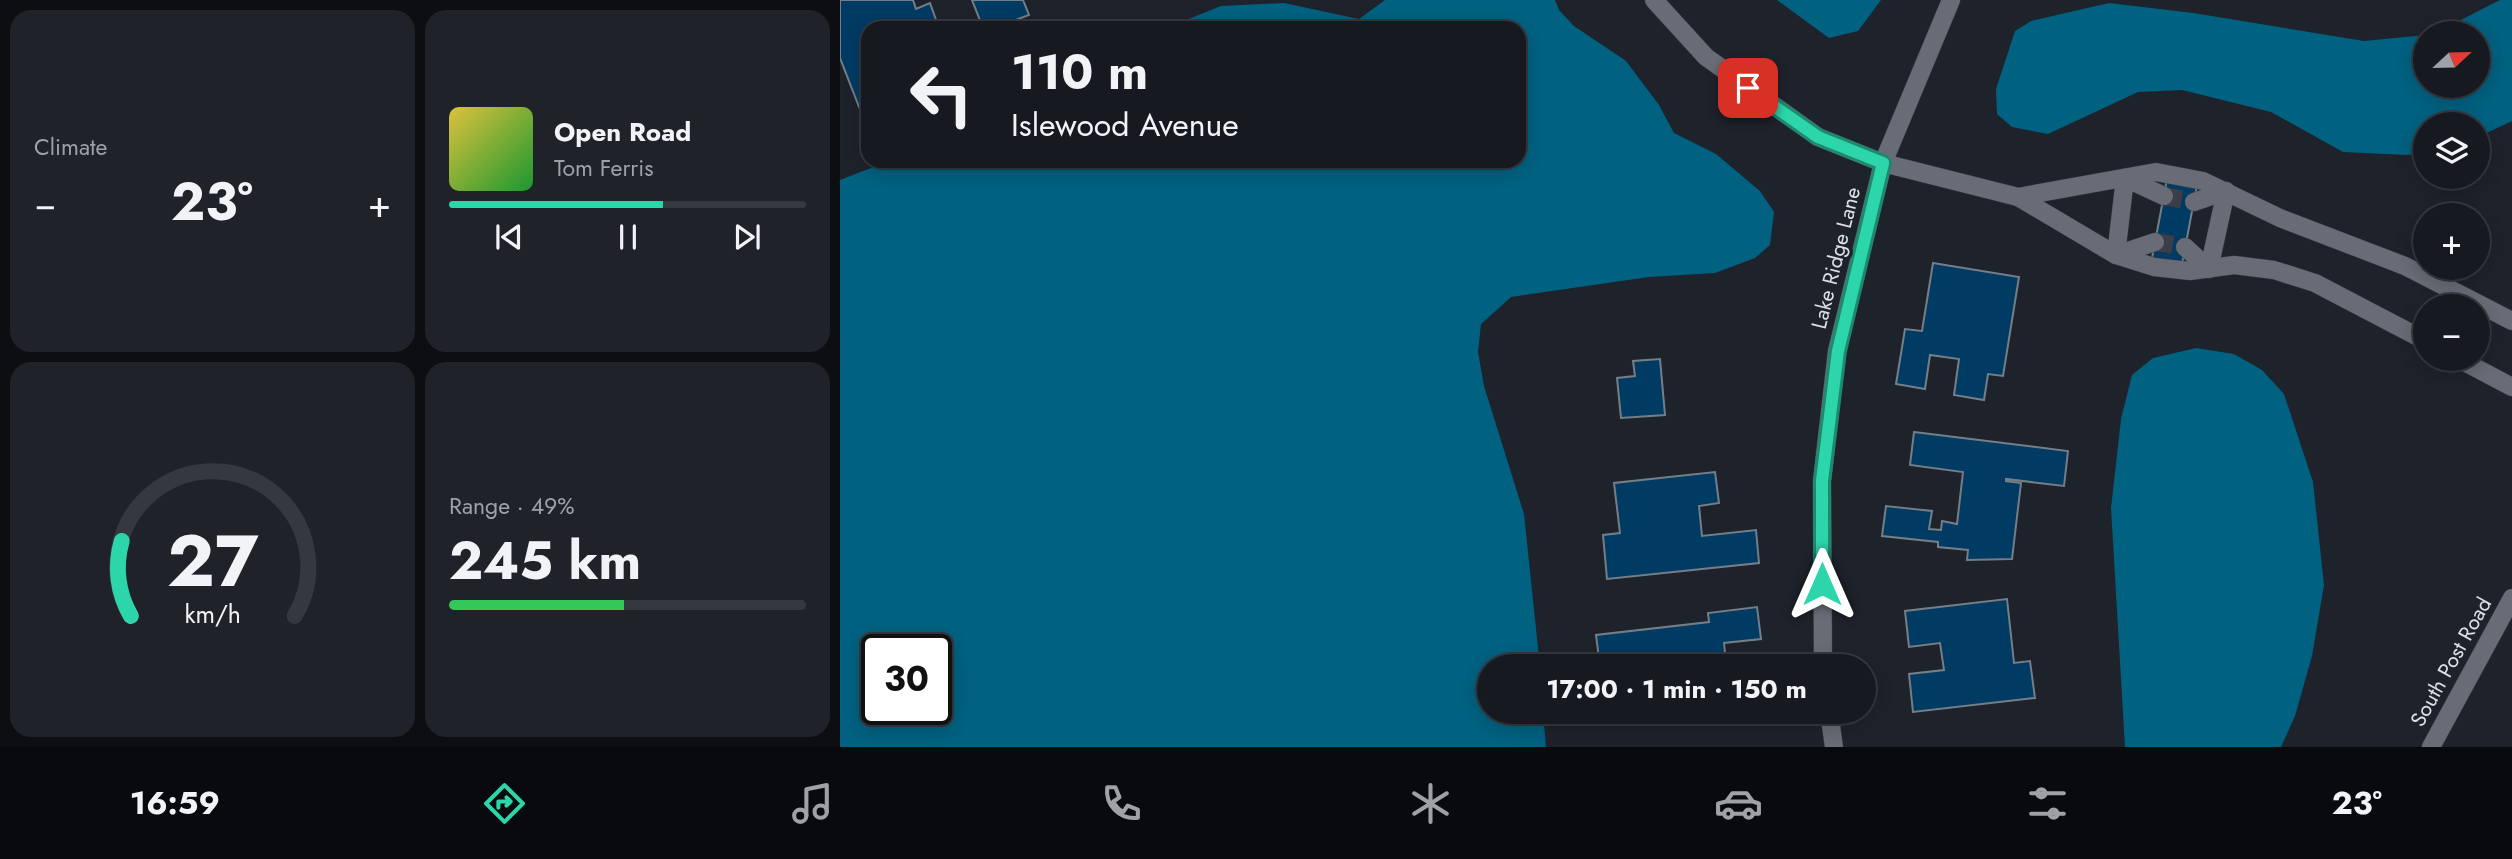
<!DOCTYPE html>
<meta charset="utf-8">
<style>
:root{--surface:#161a20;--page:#1f2329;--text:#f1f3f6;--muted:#9ea1a5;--line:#35383e;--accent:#2dd5ab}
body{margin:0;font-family:Jost,sans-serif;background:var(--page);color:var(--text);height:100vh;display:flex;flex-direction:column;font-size:26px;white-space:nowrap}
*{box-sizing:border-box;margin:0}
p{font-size:23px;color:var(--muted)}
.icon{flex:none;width:38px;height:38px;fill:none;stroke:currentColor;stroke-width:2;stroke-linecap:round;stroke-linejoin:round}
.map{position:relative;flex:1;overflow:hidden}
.details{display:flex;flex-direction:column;gap:10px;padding:10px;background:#0c0e12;width:840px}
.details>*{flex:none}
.hud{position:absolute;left:21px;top:21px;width:665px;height:147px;border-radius:21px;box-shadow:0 4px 18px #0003,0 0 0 2px var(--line);background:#161a20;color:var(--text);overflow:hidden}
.needle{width:46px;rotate:68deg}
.tools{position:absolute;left:1573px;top:21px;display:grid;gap:14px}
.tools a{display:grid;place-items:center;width:77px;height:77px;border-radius:50%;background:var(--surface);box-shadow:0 4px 18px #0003,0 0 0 2px var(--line);font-size:35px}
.speed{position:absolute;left:21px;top:634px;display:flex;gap:14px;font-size:35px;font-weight:700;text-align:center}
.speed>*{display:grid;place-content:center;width:91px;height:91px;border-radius:50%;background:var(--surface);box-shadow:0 4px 18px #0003,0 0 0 2px var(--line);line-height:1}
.speed .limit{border:4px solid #111;border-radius:10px;background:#fff;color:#111}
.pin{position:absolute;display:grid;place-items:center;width:60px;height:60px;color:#fff;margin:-30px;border-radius:14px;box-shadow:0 4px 10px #0006}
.me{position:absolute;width:77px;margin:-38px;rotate:0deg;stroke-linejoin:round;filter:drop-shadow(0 0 5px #0008)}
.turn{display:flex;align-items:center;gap:24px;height:147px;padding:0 35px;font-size:32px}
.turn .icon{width:91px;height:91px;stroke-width:2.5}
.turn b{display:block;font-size:49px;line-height:60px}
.big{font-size:52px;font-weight:700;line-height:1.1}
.details .widget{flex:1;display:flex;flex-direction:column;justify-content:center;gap:10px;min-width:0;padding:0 24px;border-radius:21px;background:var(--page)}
.details .dial{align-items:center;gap:0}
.dial svg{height:182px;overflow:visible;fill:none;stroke:var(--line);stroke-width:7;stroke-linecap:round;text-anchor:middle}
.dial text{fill:var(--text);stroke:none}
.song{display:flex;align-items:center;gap:21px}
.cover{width:84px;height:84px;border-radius:10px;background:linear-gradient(135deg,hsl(50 70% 55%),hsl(130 70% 35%))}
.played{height:7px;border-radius:4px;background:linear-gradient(90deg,var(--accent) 60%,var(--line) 60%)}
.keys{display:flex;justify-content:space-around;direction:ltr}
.heat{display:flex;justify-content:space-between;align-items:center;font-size:38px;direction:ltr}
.charge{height:10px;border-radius:5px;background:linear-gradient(90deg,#34c759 49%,var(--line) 0)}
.details .tiles{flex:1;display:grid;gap:10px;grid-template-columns:repeat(2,1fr)}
.trip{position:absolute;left:637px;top:654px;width:399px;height:70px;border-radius:35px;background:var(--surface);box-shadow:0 4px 18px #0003,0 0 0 2px var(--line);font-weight:700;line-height:70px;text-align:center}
.tab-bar{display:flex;height:112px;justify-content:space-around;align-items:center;background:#090a0d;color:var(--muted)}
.tab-bar .icon{width:49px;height:49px}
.tab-bar .current{color:var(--accent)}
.tab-bar b{font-size:32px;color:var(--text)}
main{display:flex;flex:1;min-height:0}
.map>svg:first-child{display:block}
</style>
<main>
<section class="details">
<div class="tiles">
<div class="widget"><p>Climate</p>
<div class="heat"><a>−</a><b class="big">23°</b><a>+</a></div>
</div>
<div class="widget">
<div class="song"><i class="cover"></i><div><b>Open Road</b><p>Tom Ferris</p></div></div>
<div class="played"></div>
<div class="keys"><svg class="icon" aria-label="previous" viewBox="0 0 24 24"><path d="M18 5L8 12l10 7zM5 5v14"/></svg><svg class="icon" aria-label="pause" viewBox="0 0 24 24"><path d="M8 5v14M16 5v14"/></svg><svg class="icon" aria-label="next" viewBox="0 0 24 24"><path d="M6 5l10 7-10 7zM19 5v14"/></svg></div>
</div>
<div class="widget dial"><svg viewBox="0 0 100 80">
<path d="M14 69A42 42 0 1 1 86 69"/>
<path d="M14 69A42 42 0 0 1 10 36" stroke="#2dd5ab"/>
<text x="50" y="56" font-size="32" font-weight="700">27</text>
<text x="50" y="72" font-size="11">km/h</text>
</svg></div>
<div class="widget"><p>Range · 49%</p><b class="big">245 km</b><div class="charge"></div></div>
</div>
</section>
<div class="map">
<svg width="1672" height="747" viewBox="0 0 1672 747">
<rect width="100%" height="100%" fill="#1e222b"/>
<g fill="#006180" fill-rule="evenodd">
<path d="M545,0H715L719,10L734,26L786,61L819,105L834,133L876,154L920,191L934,212L930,245L915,258L875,273L809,277L671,297L641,324L638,352L644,386L684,514L700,667H649V712H703L706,747H0V180L49,161H679V28H326L381,6L444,3L519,19ZM37,649H96V709H37Z"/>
<polygon points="937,0 1041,0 1018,31 989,38"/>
<polygon points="1660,0 1672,0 1672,121 1638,137 1638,124 1586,124 1585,152 1567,155 1503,152 1431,112 1342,90 1298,92 1208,134 1172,127 1157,114 1156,89 1175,31 1191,21 1269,3 1353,13 1524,41 1585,35 1586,86 1638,86 1638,33 1595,33"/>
<polygon points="1356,348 1394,354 1422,370 1444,394 1473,482 1484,585 1472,656 1455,716 1441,747 1285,747 1271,508 1281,419 1292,375 1313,358"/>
</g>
<g fill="#003b64" stroke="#757e87" stroke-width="2">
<polygon points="0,0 73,0 76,9 90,3 99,28 28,28 28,130 0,58"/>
<polygon points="132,0 183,0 189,15 154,28 143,28"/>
<polygon points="1327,179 1357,185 1342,264 1312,258"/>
<polygon points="1093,263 1179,277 1163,376 1148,374 1144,400 1114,395 1119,359 1090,355 1085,389 1056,384 1065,329 1082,331"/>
<polygon points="820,359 825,415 781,418 777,378 795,376 793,361"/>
<polygon points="1074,432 1228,451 1224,486 1166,479 1166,481 1181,483 1172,559 1127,560 1128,550 1098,547 1098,542 1042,536 1046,506 1092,511 1089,529 1101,530 1102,521 1117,524 1123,472 1070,465"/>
<polygon points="875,472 879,503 859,506 862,536 916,530 919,563 767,579 763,535 780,533 774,483"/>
<polygon points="1167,599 1174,663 1190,661 1195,698 1073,712 1069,674 1104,670 1100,643 1069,647 1065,611"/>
<polygon points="917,607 921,639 884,643 886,663 911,660 912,667 760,667 756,635 869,622 868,613"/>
<polygon points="809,712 884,712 885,715 810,724"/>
</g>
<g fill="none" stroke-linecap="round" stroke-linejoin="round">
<g stroke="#3b3e47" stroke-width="18" stroke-dasharray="18 9" stroke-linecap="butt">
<polyline points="1324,196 1354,202"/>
<polyline points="1315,242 1345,247"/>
</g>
<g stroke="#3b3f46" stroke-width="19">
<g id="street">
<polyline points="814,0 866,57 978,137 1043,163 1178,197 1276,255 1314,267 1350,271 1394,265 1434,270 1475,283 1586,341"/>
<polyline points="1178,197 1316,172 1363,181 1440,218 1565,266 1672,321"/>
<polyline points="1354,202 1386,191"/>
<polyline points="1315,242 1276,255 1285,178 1324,196"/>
<polyline points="1345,247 1369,269 1386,191"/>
<polyline points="1619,359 1672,387"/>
<polyline points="983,667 982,481 997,351 1043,163 1111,0"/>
<polyline points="989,712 994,747"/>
</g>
</g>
<g stroke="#3b3f46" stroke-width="19">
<polyline id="secondary" points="1591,747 1672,598"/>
</g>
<use href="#street" stroke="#676c76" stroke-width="18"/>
<use href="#secondary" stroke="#676c76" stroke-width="18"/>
</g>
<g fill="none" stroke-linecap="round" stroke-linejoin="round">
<g stroke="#1d8a6f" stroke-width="18">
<polyline id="route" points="908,88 978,137 1043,163 998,351 982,481 982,584"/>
</g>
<use href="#route" stroke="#2dd5ab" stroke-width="12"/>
</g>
<g text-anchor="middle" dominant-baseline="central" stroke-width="7" stroke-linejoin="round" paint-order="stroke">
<g font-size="21" fill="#dde0e6" stroke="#1e222b">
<text transform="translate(996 258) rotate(-76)">Lake Ridge Lane</text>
<text transform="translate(1611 662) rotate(-61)">South Post Road</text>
</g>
</g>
</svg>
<div class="tools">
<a><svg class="needle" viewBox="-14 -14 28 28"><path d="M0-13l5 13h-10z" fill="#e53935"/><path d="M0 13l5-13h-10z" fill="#9ea1a5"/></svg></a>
<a><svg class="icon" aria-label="layers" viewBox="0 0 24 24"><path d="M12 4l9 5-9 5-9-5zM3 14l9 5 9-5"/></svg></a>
<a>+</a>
<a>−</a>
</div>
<div class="speed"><div class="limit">30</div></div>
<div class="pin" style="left:908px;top:88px;background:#d93025"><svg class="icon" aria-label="arrive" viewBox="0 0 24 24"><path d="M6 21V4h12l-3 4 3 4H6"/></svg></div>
<svg class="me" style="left:982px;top:584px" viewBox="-20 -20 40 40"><path d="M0-17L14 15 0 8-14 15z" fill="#2dd5ab" stroke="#fff" stroke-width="4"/></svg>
<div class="trip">17:00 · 1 min · 150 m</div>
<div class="hud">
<div class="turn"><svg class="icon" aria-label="left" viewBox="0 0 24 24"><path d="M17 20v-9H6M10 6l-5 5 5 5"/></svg><div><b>110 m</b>Islewood Avenue</div></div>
</div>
</div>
</main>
<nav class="tab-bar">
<b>16:59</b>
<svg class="icon current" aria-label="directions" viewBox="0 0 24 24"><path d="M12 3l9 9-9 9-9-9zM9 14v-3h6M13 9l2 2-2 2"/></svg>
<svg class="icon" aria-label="music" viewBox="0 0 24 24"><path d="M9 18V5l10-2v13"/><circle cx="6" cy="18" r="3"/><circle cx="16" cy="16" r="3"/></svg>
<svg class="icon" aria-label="phone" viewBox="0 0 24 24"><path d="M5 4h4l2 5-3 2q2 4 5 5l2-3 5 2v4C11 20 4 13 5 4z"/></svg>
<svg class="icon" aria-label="climate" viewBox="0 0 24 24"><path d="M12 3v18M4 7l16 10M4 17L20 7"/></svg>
<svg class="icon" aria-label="car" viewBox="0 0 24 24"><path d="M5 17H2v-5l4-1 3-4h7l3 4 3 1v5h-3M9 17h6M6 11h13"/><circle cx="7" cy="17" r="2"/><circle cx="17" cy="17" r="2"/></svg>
<svg class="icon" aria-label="filters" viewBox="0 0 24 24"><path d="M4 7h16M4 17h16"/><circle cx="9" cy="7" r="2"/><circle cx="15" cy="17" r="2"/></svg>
<b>23°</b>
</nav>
